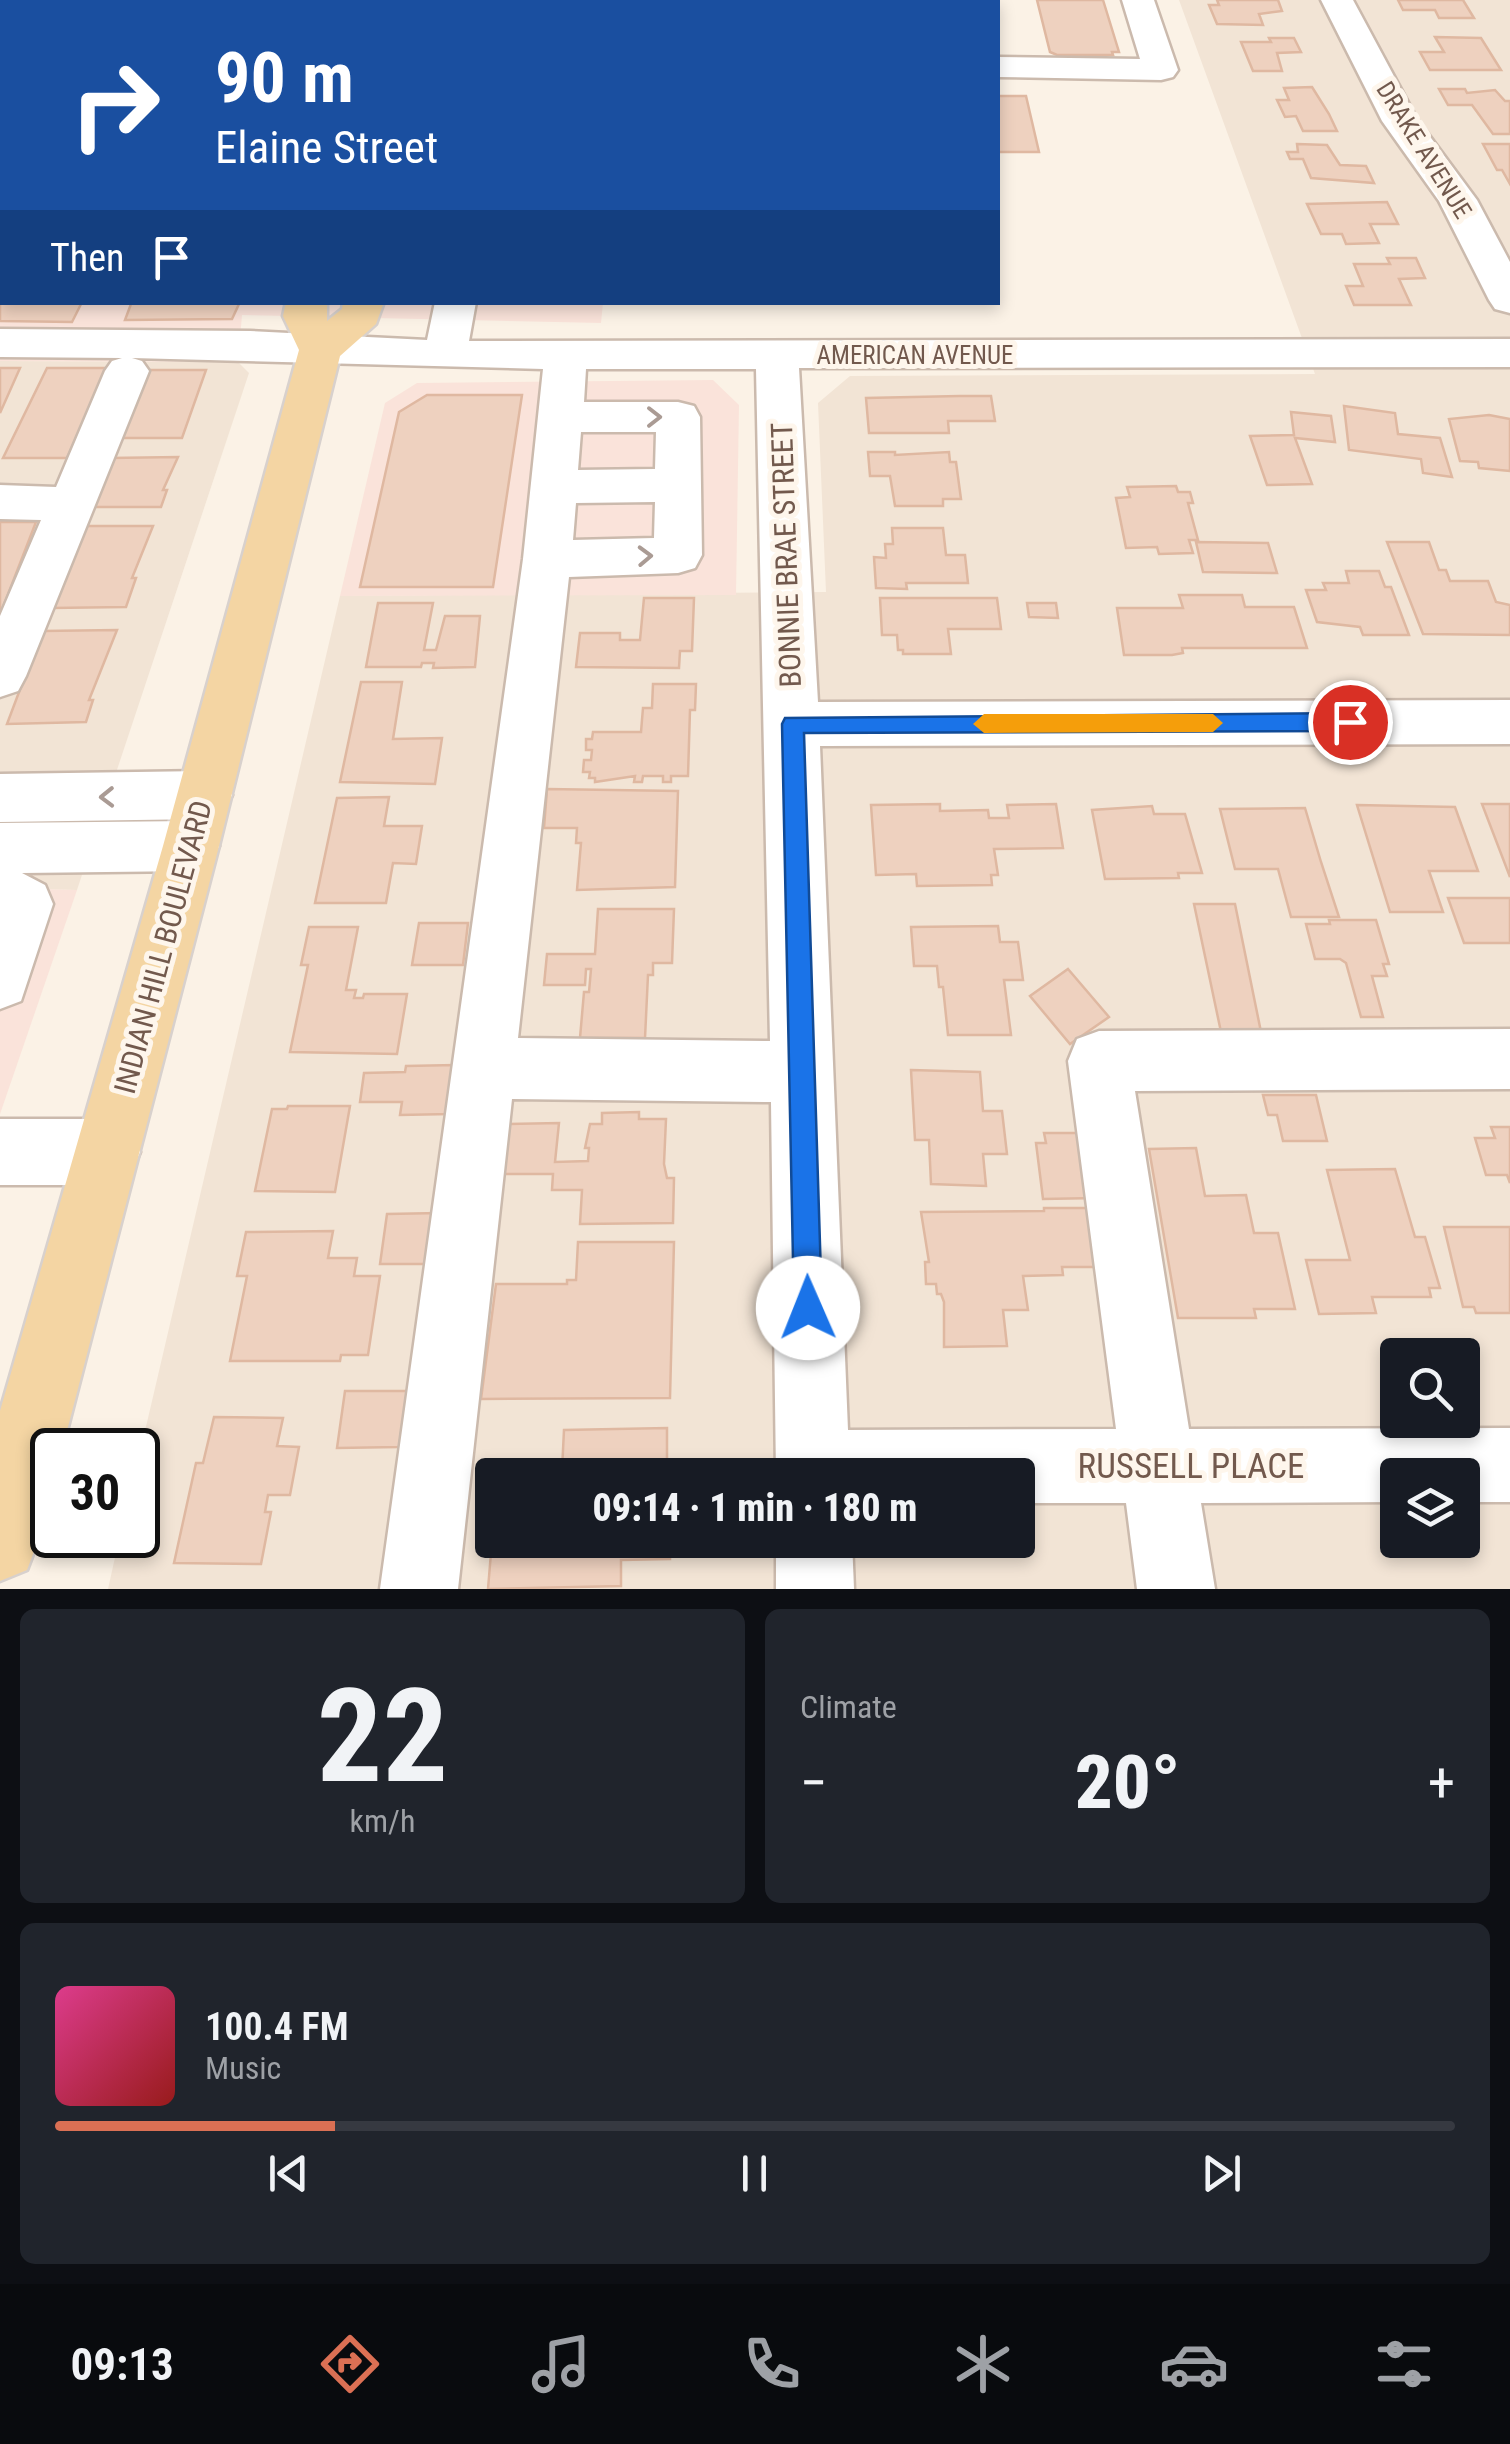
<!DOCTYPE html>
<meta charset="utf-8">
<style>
:root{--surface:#171b24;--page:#20242c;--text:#f1f3f6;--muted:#9ea1a6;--line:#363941;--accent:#db7054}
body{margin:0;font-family:"Roboto Condensed",sans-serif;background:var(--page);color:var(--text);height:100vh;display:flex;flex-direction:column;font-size:38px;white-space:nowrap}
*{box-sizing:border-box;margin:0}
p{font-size:32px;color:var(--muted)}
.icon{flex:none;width:55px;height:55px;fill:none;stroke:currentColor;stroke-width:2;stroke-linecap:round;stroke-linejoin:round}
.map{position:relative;height:1589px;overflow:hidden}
.details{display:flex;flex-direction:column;gap:20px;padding:20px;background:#0d0f14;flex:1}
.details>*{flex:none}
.hud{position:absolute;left:0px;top:0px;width:1000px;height:305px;box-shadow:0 5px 15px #0003;background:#1a4fa0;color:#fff;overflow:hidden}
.tools{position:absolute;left:1380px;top:1338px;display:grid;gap:20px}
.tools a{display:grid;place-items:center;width:100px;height:100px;border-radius:10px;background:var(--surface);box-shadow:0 5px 15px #0003;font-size:50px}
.speed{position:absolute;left:30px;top:1428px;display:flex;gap:20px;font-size:50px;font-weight:700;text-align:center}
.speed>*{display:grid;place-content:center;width:130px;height:130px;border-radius:50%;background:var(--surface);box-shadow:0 5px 15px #0003;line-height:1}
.speed .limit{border:5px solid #111;border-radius:15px;background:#fff;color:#111}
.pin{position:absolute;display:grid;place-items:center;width:85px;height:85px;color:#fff;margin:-42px;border:5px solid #fff;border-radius:50%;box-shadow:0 2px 10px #0007}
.me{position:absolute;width:110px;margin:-55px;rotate:359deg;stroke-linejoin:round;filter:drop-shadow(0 0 8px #0008)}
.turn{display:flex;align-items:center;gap:35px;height:210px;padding:0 50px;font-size:45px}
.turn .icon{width:130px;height:130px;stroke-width:2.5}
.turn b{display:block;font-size:70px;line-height:85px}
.then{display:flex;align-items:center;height:95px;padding:0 50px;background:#0003;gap:20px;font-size:38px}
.big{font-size:75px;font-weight:800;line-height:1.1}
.details .tile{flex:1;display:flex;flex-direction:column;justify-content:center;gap:15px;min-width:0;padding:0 35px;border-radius:15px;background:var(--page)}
.details .dial{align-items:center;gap:0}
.dial b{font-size:130px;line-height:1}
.song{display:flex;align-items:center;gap:30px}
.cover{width:120px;height:120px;border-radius:15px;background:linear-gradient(135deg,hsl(330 70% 55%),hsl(0 70% 35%))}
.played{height:10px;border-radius:5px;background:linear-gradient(90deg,var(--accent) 20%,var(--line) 20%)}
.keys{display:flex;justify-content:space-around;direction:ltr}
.heat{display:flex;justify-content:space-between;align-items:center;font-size:55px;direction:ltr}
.details .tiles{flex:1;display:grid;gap:20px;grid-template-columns:1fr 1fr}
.tile:last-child{grid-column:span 2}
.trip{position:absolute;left:475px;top:1458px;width:560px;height:100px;border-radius:10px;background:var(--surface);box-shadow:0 5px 15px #0003;font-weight:800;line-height:100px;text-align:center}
.dock{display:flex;height:160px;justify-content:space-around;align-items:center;background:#090b0e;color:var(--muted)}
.dock .icon{width:70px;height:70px}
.dock .active{color:var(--accent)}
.dock b{font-size:45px;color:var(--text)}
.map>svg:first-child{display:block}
</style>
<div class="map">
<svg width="1510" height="1589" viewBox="0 0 1510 1589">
<rect width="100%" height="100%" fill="#fbf2e6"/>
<g fill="#f2e4d5" fill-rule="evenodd">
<path d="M1179,0H1510V1589H108L120,1535H138V1461L340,596L826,592L818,403L850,376L1315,374ZM1398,1355H1462V1420H1398ZM492,1475H1018V1540H492ZM1398,1475H1462V1540H1398Z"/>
<polygon points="0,361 238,362 249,373 77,890 0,888"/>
</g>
<g fill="#fae3da">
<polygon points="0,0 347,0 2,2 2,302 603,303 601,323 242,315 238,362 0,361"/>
<polygon points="713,380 739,405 736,595 340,596 385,403 417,383"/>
<polygon points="0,888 77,890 0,1114"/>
</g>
<g fill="#eed1bf" stroke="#dfb8a1" stroke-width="2.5">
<polygon points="1037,0 1103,0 1119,52 1112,52 1113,55 1057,55 1050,52"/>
<polygon points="1217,0 1278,0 1282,11 1259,14 1263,25 1217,24 1209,5 1219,5"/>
<polygon points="1398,0 1463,0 1474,18 1439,18 1435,10 1403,10"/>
<polygon points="1435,37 1481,38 1501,70 1430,70 1420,52 1444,52"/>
<polygon points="1269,38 1294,38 1301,52 1277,53 1282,71 1253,71 1241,42 1271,42"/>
<polygon points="1312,87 1329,114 1337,131 1303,131 1296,116 1285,117 1277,100 1289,100 1284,88"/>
<polygon points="1439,89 1465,89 1467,93 1495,90 1505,101 1510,101 1510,134 1493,134 1472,105 1448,105"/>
<polygon points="998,96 1026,96 1039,152 998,152"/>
<polygon points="1297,144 1327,145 1340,165 1366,166 1374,183 1311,178 1303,159 1290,159 1287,152 1298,152"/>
<polygon points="1483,144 1510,144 1510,184 1502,170 1497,170"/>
<polygon points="1387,202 1398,224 1370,224 1379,243 1346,244 1342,234 1321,234 1307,204"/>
<polygon points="0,237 2,302 82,302 72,322 0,321"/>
<polygon points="1387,258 1416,258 1425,278 1399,279 1411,305 1354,305 1346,286 1363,286 1354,264 1390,264"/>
<polygon points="137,302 237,302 239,304 232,319 125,320 131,304"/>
<polygon points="0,368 20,368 0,413"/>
<polygon points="47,368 108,368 67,458 3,458"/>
<polygon points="145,370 206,370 182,438 121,438"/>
<polygon points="427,395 522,395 493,587 360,587 399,412"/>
<polygon points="960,396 991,396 995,421 948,421 949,433 869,433 866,398"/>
<polygon points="1344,406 1395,413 1398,434 1440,438 1452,477 1423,473 1421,459 1349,450"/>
<polygon points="1291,412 1331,416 1335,442 1295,438 1312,484 1267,485 1250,436 1294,435"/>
<polygon points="1489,415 1510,419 1510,471 1479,468 1478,462 1460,461 1449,419"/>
<polygon points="868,452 895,452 895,455 949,452 950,462 956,462 961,499 943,499 943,506 895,506 890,476 870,476"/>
<polygon points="178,457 163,490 167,490 161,507 91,507 110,458"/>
<polygon points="1176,486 1178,492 1190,492 1193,503 1188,503 1198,540 1189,540 1193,553 1159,554 1157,547 1126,548 1116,498 1130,497 1127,487"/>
<polygon points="0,522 36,522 0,615"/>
<polygon points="83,526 153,526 132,578 136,578 126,607 52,608"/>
<polygon points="892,528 943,528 946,555 965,555 968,583 906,583 907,589 876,588 874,557 886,558 885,544 893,544"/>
<polygon points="1196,542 1268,543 1277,573 1203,572"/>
<polygon points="1387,542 1429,542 1439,570 1446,570 1450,581 1488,581 1496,602 1510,605 1510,635 1423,634"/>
<polygon points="1346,571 1379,571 1385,587 1391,587 1409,635 1363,635 1360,627 1317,622 1306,590 1326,590 1323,583 1349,583"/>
<polygon points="1179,595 1242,595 1245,607 1294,607 1307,648 1182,648 1183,653 1172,655 1124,655 1117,608 1183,608"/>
<polygon points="644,598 694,598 692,651 680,651 679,668 576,667 580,633 620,633 620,640 640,640"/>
<polygon points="880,598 997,598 1001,629 948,629 951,654 903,654 903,650 898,650 897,635 882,635"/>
<polygon points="378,603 433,603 424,650 436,650 445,616 480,616 475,667 433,668 434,663 422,663 421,667 366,667"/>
<polygon points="1027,603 1056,603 1058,618 1029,617"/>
<polygon points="117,630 89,700 93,700 86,722 7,724 42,631"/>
<polygon points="361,682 402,682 393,739 442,738 435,784 340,782"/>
<polygon points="653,684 696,684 695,710 690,710 688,776 671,776 671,782 663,782 663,776 643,776 642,782 634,782 635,776 595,782 595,778 589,778 590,772 583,772 584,760 591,760 592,750 586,750 586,739 592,739 593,732 641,732 643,708 652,708"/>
<polygon points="547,789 678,791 675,887 577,890 581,843 576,843 577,828 544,828"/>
<polygon points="389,797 384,826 422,826 416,864 393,863 386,903 315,903 337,798"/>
<polygon points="940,804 940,811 988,810 989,818 1009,818 1007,805 1056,804 1063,848 994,849 998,875 991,875 992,885 917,886 916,874 876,875 871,805"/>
<polygon points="1482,804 1510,804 1510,877"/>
<polygon points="1357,805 1455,807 1478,871 1429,871 1443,912 1390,912"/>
<polygon points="1152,806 1154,814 1185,814 1202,873 1178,873 1179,878 1105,879 1092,810"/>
<polygon points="1305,808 1321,862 1339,917 1291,917 1278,869 1235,869 1220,809"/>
<polygon points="1448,898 1510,898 1510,943 1464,943"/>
<polygon points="1194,904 1235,904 1261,1032 1221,1032"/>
<polygon points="598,909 674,909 672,963 653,963 653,975 648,975 645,1038 580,1038 584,992 589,992 591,969 586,969 585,985 544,985 547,954 595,954"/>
<polygon points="1329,920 1376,920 1389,964 1383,964 1387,976 1372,976 1383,1017 1361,1017 1346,963 1340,959 1315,959 1306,924 1330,924"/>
<polygon points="419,923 468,923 463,965 412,965"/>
<polygon points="998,926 1000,942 1018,942 1023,980 1004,980 1011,1035 948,1035 943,987 939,987 937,966 914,966 911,927"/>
<polygon points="309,927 358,927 346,990 356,990 354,998 363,998 364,994 407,994 397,1054 290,1052 308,965 301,965"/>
<polygon points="1068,969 1109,1017 1070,1044 1030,996"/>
<polygon points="455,1065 450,1114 400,1115 402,1102 360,1102 364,1073 405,1072 406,1066"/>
<polygon points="911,1070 980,1072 983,1111 1002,1111 1007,1154 983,1154 986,1186 931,1184 929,1140 915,1140"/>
<polygon points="1263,1095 1316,1095 1327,1141 1283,1141 1277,1115 1268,1115"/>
<polygon points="288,1106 350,1106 335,1192 255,1191 272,1109 287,1109"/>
<polygon points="639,1112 639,1119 666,1119 664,1164 667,1178 674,1178 673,1223 580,1224 582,1190 552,1190 553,1174 503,1174 508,1124 559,1123 555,1162 588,1161 589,1148 585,1148 590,1124 602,1124 602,1113"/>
<polygon points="1491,1127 1510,1127 1510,1183 1507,1175 1486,1175 1475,1138 1495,1138"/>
<polygon points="1044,1133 1087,1133 1097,1198 1043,1199 1036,1143 1046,1143"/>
<polygon points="1196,1148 1205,1196 1246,1195 1254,1233 1278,1233 1295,1309 1254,1309 1256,1318 1178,1318 1149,1149"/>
<polygon points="1395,1169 1415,1237 1425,1237 1440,1288 1429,1288 1431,1297 1372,1297 1376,1313 1319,1314 1306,1260 1350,1260 1327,1170"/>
<polygon points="1044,1208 1098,1208 1108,1267 1062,1267 1063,1275 1023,1276 1028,1310 1003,1310 1007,1346 944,1347 944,1302 941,1294 937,1294 936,1284 926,1284 925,1262 929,1262 921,1212 1044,1211"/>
<polygon points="439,1213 433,1264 380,1264 387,1214"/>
<polygon points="1444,1227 1510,1227 1510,1313 1476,1313 1474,1307 1463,1307"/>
<polygon points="333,1231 328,1258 357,1258 354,1276 380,1276 368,1355 341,1355 340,1361 230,1361 247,1276 237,1276 246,1232"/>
<polygon points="578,1242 674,1242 670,1398 481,1399 496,1284 567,1284 567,1280 576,1280"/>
<polygon points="345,1391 407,1391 399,1447 337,1448"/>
<polygon points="214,1417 283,1418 277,1446 299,1447 290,1495 268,1495 265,1512 271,1512 261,1564 174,1563 196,1463 203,1463"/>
<polygon points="667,1428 667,1475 585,1475 585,1470 562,1470 564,1430"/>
<polygon points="670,1540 670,1559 621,1560 621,1586 488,1589 492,1541"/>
</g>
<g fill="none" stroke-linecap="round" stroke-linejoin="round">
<g stroke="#cbbaad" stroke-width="5">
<g id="minor">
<polygon points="20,0 68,0 69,2 21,2"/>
<rect x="722" y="0" width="32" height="2"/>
<polygon points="1122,0 1154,0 1178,70 1173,77 1161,80 998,77 998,57 1140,59"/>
<polygon points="1321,0 1353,0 1417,119 1477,200 1510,262 1510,313 1495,309 1489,300 1439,201 1382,121"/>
<rect x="0" y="29" width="2" height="20"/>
<rect x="0" y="182" width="2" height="23"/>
<path d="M435,302H476L469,341L1510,339V367L799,368L818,702L1510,700V744L820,746L848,1430L1116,1429L1068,1061L1077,1039L1099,1031L1510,1029V1089L1135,1091L1189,1429L1510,1428V1502H1462V1475H1398V1502L1201,1503L1215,1589H1137L1126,1503H1018V1475H776L771,1102L512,1099L458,1589H380L523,559L543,369L132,358L142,361L149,371L26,676L18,691L0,697V616L41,520L0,519V485L56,487L105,371L112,361L122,358L0,357V329L250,331L427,340ZM586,369H756L770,1041L518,1038L569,577L678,573L695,568L702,555L700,417L694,406L678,402H584ZM581,432H656L655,469L578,470ZM655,502L654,538L573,540L576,503Z"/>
<polygon points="204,771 223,778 232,795 223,812 204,819 0,822 0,774"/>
<polygon points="191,821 211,828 219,846 211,864 191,871 22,873 45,885 53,904 21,1001 0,1009 0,823"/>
<polygon points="0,1119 107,1119 130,1129 140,1152 130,1175 107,1185 0,1185"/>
<polygon points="776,1540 852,1540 854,1589 776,1589"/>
</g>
</g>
<g stroke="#d8d1cd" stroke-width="5">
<g id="major">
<rect x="419" y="0" width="32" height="2"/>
<path d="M286,302H327V321L342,309L343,302H384L376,324L340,356L219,846L62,1450H52C52,1493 43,1530 27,1570L0,1581V1411L163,846L299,350L283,316Z"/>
</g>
</g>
<use href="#minor" fill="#fff" fill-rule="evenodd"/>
<use href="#major" fill="#f4d5a3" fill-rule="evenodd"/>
</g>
<defs><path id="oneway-chevron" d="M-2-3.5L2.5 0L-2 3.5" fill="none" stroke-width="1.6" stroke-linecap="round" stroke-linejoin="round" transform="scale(2.5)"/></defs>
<g stroke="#aa9b94">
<use href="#oneway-chevron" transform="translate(654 417)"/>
<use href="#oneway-chevron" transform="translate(645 556) rotate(-2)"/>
<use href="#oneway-chevron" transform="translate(107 797) rotate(179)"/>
</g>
<polygon fill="#1a73e8" stroke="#114b97" stroke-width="2.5" points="1350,713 1361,722 1350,731 804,733 822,1308 818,1319 808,1323 798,1319 794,1308 782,724 785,718"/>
<polygon fill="#f59e0b" points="984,714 1213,714 1223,723 1213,732 984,733 973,724"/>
<g text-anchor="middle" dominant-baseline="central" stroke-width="10" stroke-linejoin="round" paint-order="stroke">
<g font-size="25" fill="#72594d" stroke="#fef6ec">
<text transform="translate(1424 150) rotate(58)">DRAKE AVENUE</text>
<text x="915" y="355">AMERICAN AVENUE</text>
</g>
<g font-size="30" fill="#72594d" stroke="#fef6ec">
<text transform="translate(786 555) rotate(-92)">BONNIE BRAE STREET</text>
<text transform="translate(163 947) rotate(-75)">INDIAN HILL BOULEVARD</text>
</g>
<g font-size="35" fill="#72594d" stroke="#fef6ec">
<text x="1191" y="1466">RUSSELL PLACE</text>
</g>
</g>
</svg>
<div class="tools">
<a><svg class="icon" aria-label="search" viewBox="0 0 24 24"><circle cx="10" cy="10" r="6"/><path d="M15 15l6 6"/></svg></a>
<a><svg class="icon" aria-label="layers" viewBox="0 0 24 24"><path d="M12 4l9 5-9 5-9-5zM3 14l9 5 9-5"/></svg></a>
</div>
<div class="speed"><div class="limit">30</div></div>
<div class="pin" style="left:1350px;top:722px;background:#d93025"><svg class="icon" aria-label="arrive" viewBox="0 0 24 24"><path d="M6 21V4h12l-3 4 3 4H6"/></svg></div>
<svg class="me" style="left:808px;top:1308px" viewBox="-20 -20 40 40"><circle r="19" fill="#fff"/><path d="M0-13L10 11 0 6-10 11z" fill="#1a73e8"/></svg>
<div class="trip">09:14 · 1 min · 180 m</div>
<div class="hud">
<div class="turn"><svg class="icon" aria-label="right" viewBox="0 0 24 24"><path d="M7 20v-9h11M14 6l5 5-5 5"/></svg><div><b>90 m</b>Elaine Street</div></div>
<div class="then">Then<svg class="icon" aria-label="arrive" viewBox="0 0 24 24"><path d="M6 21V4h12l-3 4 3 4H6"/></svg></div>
</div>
</div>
<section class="details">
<div class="tiles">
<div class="tile dial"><b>22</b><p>km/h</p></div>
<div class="tile"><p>Climate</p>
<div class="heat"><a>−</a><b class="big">20°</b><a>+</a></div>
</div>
<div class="tile">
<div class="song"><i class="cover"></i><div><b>100.4 FM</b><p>Music</p></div></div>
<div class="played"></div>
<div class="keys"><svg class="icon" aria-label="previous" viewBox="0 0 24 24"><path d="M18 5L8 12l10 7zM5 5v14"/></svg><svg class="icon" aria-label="pause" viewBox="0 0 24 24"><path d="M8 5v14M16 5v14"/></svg><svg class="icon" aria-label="next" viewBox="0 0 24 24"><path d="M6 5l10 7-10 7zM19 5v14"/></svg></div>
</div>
</div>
</section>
<nav class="dock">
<b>09:13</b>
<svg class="icon active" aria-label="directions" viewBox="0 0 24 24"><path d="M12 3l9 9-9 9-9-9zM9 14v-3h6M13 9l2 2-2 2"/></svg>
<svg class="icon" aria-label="music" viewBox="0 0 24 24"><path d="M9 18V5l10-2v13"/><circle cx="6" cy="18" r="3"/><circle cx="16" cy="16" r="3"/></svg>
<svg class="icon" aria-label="phone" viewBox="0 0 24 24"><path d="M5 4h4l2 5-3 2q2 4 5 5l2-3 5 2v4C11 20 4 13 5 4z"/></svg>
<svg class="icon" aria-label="climate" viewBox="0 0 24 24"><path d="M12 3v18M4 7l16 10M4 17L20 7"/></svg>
<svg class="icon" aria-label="car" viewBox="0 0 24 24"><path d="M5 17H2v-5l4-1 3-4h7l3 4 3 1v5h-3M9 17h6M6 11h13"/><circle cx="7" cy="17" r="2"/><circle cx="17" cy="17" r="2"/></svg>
<svg class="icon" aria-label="filters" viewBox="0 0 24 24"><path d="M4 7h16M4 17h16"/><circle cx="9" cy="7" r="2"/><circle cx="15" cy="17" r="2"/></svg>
</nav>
